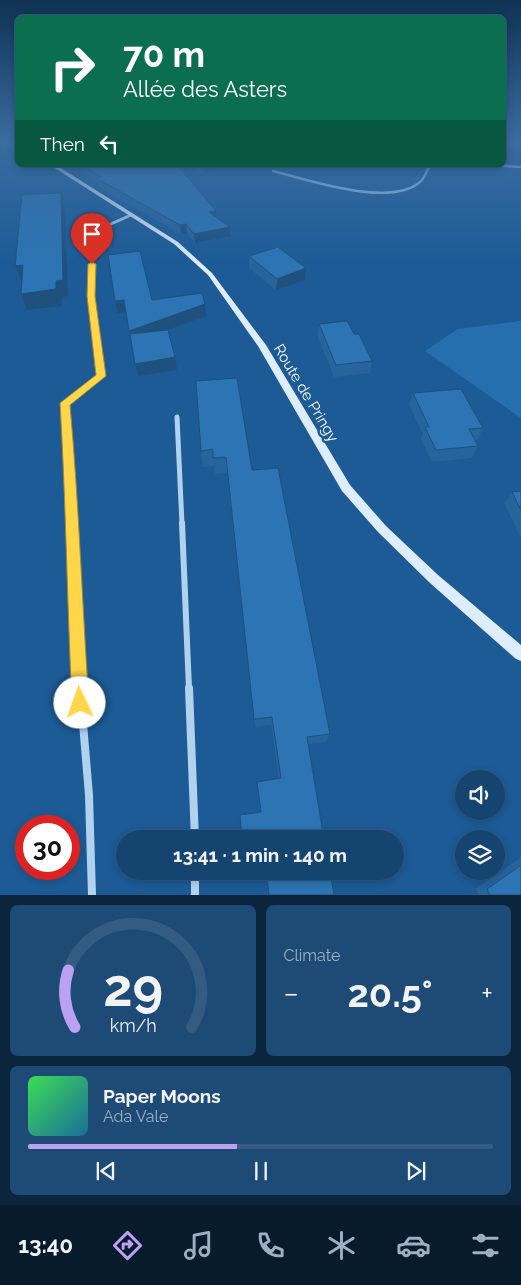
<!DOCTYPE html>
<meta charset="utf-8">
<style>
:root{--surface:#154470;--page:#1e4b75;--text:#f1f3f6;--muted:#9db0c3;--line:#345c83;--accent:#bca0f2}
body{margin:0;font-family:Raleway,sans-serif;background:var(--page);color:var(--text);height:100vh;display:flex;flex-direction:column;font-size:19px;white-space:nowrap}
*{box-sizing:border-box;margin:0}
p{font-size:16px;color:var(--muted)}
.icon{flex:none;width:28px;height:28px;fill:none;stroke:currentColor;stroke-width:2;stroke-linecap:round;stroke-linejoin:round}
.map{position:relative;height:895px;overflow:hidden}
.panel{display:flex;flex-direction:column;gap:10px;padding:10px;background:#0c253e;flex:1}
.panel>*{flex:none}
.top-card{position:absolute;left:15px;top:15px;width:491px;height:152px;border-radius:8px;box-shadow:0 2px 8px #0003,0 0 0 1px var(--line);background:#0b6e4f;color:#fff;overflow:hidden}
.controls{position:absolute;left:455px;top:770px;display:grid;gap:10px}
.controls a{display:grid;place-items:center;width:50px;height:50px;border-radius:50%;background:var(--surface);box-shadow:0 2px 8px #0003,0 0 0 1px var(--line);font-size:25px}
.speed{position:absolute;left:15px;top:815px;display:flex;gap:10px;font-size:25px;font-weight:700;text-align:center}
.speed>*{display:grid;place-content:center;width:65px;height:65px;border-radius:50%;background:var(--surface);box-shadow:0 2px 8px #0003,0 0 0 1px var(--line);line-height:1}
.speed .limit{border:8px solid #d22;background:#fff;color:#111}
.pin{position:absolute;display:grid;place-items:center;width:42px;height:42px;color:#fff;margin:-51px -21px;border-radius:50% 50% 50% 0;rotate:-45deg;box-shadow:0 0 5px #0007}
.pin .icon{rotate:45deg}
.me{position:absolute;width:55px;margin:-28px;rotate:357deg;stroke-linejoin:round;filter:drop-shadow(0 0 4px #0008)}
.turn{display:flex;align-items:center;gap:18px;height:105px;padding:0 25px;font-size:22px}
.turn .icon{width:65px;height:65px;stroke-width:2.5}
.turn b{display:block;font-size:35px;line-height:42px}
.then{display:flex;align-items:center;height:48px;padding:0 25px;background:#0003;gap:10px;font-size:19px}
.big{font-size:38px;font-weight:700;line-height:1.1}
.panel .card{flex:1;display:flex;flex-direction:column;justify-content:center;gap:8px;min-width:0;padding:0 18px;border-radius:8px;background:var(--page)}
.panel .dial{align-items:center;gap:0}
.dial svg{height:130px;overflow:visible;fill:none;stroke:var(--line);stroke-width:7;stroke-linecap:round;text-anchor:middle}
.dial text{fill:var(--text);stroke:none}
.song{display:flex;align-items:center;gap:15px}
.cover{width:60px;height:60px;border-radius:8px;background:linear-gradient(135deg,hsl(130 70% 55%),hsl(200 70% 35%))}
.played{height:5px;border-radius:2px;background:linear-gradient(90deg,var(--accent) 45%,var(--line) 45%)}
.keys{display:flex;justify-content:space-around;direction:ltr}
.heat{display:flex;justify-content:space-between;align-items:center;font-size:28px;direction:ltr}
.panel .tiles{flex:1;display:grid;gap:10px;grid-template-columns:1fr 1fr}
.card:last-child{grid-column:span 2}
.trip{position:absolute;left:116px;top:830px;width:288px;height:50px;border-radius:25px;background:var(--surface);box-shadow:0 2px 8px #0003,0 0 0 1px var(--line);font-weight:700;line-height:50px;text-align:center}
.menu{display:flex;height:80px;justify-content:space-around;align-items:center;background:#081b2d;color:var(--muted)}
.menu .icon{width:35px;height:35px}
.menu .selected{color:var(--accent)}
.menu b{font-size:22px;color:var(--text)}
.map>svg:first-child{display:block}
</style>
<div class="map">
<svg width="521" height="895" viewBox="0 0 521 895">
<rect width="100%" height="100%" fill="#1c5b96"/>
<polygon fill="#266faf" points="521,321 521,418 425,351 458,329"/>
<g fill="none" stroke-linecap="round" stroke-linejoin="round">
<g stroke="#b1d2ef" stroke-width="2.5">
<polyline points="488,165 521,167"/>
<path d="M273,171C308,180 390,208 420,182C425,178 427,170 430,165"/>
</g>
<polyline stroke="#b1d2ef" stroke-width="3" points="91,289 93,232 131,215"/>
<polyline stroke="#b1d2ef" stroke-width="4" points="79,393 102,376 91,287"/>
<g stroke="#b1d2ef" stroke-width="5">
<polyline points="177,417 182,524"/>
<polyline points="73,524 65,403 80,392"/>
</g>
<g stroke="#b1d2ef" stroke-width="6">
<polyline points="73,523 73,574 80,689"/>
<polyline points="182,523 189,689"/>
</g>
<g stroke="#b1d2ef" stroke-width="8">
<polyline points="80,688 89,795 92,895"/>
<polyline points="189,688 195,839"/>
<polyline points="195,871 195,895"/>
</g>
<polygon fill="#deedfb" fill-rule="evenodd" points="50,165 56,165 178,242 212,273 266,345 350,485 386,526 438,575 521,645 521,661 516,659 430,583 378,532 342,491 258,346 208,275 174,244"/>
</g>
<g fill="#26649b">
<polygon points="0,139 18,139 18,155 10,158 0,150"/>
<polygon points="74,165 177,165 216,211 216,217 230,236 195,243 187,233 181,234 98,187 97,181"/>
<polygon points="184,165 220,165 205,174"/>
<polygon points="249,256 305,280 276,290 249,268"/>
<polygon points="319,324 372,361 370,373 334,377 318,337"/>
<polygon points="196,381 252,470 330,734 326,742 309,744 260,812 257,782 279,778 271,725 255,727 227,473 215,474 214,466 203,467 201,451"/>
<polygon points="413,393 483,428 478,439 475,440 478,446 472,458 432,462 421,439 423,434 409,405"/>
<polygon points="521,491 521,538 504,503 512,492"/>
<polygon points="521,857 521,895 479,895 476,889"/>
</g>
<g fill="#1f517e">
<polygon points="18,147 18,155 10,158 7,150"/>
<polygon points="521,147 521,154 504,157 504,149"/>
<polygon points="206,165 220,165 205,174 204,166"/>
<polygon points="61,193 65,208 68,296 62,297 62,306 27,310 21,294"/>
<polygon points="216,211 216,220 209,212"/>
<polygon points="186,224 187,233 181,234 180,225"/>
<polygon points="230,227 230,236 195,243 194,234"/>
<polygon points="23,265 22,282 15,266"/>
<polygon points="306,268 305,280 276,290 277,279"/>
<polygon points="124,300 127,312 118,313 115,301"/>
<polygon points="205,304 206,316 132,343 129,331"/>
<polygon points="175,357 177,370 138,376 135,364"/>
</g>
<g fill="#2c74b4" stroke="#1f517e">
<polygon points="0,139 18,139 18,147 7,150 0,144"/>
<polygon points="504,139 521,139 521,147 504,149"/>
<polygon points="83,165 177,165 216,211 209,212 230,227 194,234 186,224 180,225 96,178 101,177"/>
<polygon points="61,193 63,280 56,281 56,289 21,294 23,265 15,266 22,195"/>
<polygon points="278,247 306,268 277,279 249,256"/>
<polygon points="140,251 152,300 202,293 205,304 129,331 124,300 115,301 108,255"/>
<polygon points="347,321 354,334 359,334 372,361 336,365 319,324"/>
<polygon points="168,330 175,357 135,364 130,334"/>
<polygon points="237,378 252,470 278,468 330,734 307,737 324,839 242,839 240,815 261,812 257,782 281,778 272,717 254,719 226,457 213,458 213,449 201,451 196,381"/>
<polygon points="461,389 483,428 469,429 478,446 436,450 425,427 429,427 413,393"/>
<polygon points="521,491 521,510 512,492"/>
<polygon points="521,865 521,895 490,895 487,889"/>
<polygon points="245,871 330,871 334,895 269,895 267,877 246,881"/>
</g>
<linearGradient id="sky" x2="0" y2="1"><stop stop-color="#0f3252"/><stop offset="0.53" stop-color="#3a6ca0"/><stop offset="1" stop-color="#3a6ca0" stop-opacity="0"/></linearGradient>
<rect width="521" height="264" fill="url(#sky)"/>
<path fill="#ffd54a" stroke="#a68a30" d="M92,262L96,264L95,296L106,376L70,405C79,504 82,603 89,703L86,708L80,711L75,708L72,703C67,603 66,503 60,403L96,375L87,296L88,264Z"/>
<g text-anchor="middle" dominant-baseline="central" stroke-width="5" stroke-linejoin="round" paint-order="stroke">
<g font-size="15" fill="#fff" stroke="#1c5b96">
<text transform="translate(306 393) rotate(59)">Route de Pringy</text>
</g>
</g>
</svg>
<div class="controls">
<a><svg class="icon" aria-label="sound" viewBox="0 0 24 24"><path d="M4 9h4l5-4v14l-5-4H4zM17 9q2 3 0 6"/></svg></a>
<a><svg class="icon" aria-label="layers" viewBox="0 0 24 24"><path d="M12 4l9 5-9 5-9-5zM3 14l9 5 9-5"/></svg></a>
</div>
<div class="speed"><div class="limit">30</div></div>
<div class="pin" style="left:92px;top:264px;background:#d93025"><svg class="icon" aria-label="arrive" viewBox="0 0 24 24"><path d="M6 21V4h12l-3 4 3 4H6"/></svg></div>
<svg class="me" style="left:80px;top:703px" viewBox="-20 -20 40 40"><circle r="19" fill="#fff"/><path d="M0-13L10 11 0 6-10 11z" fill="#ffd54a"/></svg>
<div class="trip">13:41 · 1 min · 140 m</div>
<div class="top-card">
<div class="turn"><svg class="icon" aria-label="right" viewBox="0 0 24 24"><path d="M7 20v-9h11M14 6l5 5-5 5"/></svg><div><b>70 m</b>Allée des Asters</div></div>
<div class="then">Then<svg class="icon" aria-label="left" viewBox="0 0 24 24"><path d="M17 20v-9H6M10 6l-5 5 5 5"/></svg></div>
</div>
</div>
<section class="panel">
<div class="tiles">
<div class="card dial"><svg viewBox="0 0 100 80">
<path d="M14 69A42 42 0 1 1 86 69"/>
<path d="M14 69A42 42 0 0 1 10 34" stroke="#bca0f2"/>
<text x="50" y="56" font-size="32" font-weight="700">29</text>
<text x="50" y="72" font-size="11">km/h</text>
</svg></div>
<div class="card"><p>Climate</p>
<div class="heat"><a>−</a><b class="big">20.5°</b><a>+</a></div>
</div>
<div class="card">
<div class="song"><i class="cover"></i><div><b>Paper Moons</b><p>Ada Vale</p></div></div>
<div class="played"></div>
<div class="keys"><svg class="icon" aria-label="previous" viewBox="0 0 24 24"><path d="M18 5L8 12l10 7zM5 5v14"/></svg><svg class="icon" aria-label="pause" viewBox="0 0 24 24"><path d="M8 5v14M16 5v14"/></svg><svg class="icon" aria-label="next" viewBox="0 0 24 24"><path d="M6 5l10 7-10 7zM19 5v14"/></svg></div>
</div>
</div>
</section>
<nav class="menu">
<b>13:40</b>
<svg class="icon selected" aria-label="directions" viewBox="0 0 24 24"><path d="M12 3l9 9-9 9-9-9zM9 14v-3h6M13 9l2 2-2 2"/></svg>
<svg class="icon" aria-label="music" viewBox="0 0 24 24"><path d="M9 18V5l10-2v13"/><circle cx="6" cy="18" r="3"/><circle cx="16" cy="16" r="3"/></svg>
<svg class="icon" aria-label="phone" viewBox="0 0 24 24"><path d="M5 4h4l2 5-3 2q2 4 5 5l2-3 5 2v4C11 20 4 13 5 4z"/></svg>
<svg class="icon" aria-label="climate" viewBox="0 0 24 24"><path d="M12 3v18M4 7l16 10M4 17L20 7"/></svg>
<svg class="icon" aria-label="car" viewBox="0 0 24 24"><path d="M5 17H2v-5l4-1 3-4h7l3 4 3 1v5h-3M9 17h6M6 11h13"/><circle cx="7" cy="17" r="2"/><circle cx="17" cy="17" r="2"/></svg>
<svg class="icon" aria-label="filters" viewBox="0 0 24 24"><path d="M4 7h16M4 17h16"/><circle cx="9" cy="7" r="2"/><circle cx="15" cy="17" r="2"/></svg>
</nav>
